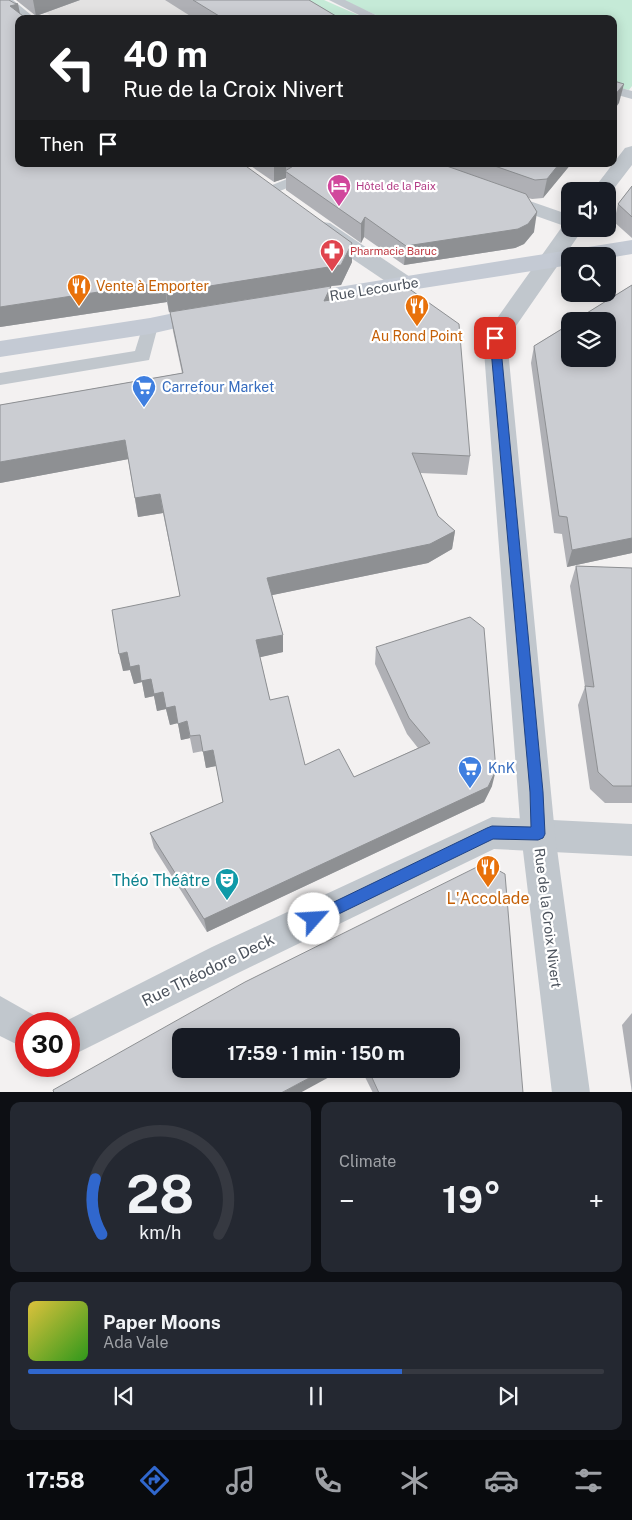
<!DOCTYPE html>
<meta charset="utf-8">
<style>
:root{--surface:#171b24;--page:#242831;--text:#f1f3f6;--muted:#9ea1a6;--line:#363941;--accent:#3067cd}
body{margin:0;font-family:"Public Sans",sans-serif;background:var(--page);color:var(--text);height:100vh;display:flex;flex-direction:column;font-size:19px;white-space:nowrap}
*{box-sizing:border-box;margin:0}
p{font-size:16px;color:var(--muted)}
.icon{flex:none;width:28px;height:28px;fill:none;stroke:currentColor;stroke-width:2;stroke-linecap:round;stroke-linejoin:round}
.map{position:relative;height:1092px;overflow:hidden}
.side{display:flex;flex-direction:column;gap:10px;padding:10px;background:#0d0f14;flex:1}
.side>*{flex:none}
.hud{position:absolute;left:15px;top:15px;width:602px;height:152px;border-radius:10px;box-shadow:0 2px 12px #0003;background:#202124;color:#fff;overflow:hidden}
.controls{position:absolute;left:561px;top:182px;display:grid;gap:10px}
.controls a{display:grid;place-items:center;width:55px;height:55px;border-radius:10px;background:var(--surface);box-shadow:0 2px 12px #0003;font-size:25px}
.speed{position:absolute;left:15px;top:1012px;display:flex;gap:10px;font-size:25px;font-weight:700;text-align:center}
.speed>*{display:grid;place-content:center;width:65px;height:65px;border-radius:50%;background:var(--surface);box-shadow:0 2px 12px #0003;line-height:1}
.speed .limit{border:8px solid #d22;background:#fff;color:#111}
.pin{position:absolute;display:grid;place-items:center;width:42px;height:42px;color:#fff;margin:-21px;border-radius:10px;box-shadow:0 2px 8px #0006}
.me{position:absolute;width:55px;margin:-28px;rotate:64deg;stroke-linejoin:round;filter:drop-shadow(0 0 4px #0008)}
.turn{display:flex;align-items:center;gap:18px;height:105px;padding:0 25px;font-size:22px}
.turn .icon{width:65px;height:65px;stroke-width:2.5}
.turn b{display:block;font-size:35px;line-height:42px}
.then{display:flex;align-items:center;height:48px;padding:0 25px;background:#0003;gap:10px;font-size:19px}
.big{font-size:38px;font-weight:700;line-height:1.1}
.side .widget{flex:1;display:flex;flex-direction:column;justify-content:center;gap:8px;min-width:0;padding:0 18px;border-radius:10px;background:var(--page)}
.side .dial{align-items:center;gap:0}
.dial svg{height:130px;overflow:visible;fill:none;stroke:var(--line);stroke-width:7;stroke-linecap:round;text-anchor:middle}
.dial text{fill:var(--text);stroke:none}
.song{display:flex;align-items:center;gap:15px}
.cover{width:60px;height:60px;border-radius:8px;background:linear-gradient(135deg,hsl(50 70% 55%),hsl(110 70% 35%))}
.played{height:5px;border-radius:2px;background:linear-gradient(90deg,var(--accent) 65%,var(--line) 65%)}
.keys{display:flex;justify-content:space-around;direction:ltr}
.heat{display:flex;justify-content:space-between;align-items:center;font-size:28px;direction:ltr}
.side .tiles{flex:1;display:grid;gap:10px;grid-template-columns:1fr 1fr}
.widget:last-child{grid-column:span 2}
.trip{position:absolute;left:172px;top:1028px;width:288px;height:50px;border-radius:10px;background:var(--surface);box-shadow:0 2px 12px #0003;font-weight:700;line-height:50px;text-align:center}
.menu{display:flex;height:80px;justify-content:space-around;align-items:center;background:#090b0e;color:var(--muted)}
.menu .icon{width:35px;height:35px}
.menu .current{color:var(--accent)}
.menu b{font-size:22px;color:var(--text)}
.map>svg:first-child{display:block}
</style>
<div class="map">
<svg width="632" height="1093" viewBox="0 0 632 1093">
<rect width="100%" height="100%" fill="#f3f1f1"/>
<polygon fill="#e3e2e2" points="26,0 245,0 277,19 56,19"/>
<g fill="#c5ead7">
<polygon points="284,0 324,0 367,19 336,19"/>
<polygon points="342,0 632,0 632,86 629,90 614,87 614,19 385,19"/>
</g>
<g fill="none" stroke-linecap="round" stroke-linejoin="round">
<g fill="#c1c7cd" fill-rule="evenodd">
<polygon points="329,0 345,0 384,19 367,19"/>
<polygon points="614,86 632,91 632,99 614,94"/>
<polygon points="287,179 292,180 294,183 292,186 270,195 263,191 265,188"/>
<polygon points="150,320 156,322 158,326 149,360 0,385 0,373 135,351 144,322"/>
</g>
<g fill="#c1c7cd" fill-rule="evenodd">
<polygon points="0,0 13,0 36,19 19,20 0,6"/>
<polygon points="501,191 570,215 570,228 494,201 491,197 494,193"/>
<polygon points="322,222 330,223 413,279 416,284 413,289 405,291 397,289 314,233 311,228 314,223"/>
<polygon points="492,817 632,824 632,856 494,849 238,973 69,1057 69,1024 60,1024 212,947"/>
<polygon points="0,996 39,1018 42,1024 26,1024 26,1049 0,1036"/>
</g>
<g fill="#c1c7cd" fill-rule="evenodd">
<polygon points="632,146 632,165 609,195 608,196 608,191 592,191 625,148"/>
<polygon points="570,223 570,229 583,229 507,339 555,834 590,1093 552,1093 521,834 483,338 564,224"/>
</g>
<g fill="#c4cad4" fill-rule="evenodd">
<polygon points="632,240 632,254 608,258 570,256 570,265 295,308 287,306 284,301 287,296 295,294"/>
<polygon points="208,306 216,309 219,314 216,319 150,334 0,357 0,341 150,318"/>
</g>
</g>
<g fill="#afb0b5">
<polygon points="0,0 18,4 20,14 19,19 352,243 352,262 341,285 331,286 331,300 470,456 467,475 420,473 438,516 455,531 452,549 428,563 272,595 283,635 283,652 260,657 270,700 305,765 354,777 418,748 407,734 375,664 376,647 492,786 484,802 207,932 154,848 150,833 223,802 216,766 206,768 203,751 193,753 190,738 181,740 178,723 170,725 166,709 157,711 154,696 145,698 142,682 134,684 130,670 123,671 180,596 163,513 138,517 128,459 0,483 0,405 182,373 173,331 170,312 169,312 167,302 0,327"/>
<polygon points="16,0 80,0 36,16"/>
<polygon points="165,0 309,0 341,19 195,19"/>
<polygon points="248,164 571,164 543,198 532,199 528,198 534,232 524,244 515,248 404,265 364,237 361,243 286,190 286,178 274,182"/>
<polygon points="632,186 632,238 614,222 618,204"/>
<polygon points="632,285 632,553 567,567 562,534 554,533 531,363 534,346"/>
<polygon points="576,566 632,568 632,803 605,803 590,789 578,705 585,687 570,586"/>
<polygon points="245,982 523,1093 373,1093 361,1069 451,1069"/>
<polygon points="632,1013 632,1093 622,1025"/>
</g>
<g fill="#8e9093">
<polygon points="33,0 80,0 36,16"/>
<polygon points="18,4 21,19 10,6"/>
<polygon points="624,84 619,103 614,110 614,96"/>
<polygon points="274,164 286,164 286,178 274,182"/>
<polygon points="559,164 571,164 543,198 547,179"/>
<polygon points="537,212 534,232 524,244 515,248 404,265 406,246"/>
<polygon points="365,217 364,237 361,243 361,224"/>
<polygon points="352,243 352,262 341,285 331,286 331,305 324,301 331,286 169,312 166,293"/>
<polygon points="164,282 167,302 0,327 0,307"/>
<polygon points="125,440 129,459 0,483 0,462"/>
<polygon points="160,494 163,513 138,517 135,498"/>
<polygon points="455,531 452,549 428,563 268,596 267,578"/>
<polygon points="632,538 632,553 567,567 572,550"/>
<polygon points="283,635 283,652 257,658 256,640"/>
<polygon points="127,652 175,706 178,723 170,725 166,709 157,711 154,696 145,698 142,682 134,684 130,670 123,671 119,654"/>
<polygon points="187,721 190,738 181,740 178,724"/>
<polygon points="213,750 216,766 206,768 203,752"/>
<polygon points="496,770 492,786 484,802 207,932 204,919"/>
<polygon points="326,1069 344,1069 300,1093 281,1093"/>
</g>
<g fill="#cbcdd2" stroke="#8e9093">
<polygon points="0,0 9,0 14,3 18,4 10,6 27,19 19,19 19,164 243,164 352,243 341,265 166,293 164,282 0,307"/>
<polygon points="193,0 309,0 341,19 224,19"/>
<polygon points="614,81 624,84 614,96"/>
<polygon points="295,164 441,164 526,194 537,212 528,224 518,229 406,246 365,217 361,224 285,171 295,165"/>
<polygon points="489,164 559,164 547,179 535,180"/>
<polygon points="632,186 632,217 618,204"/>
<polygon points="632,285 632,538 572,550 567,517 559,516 534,346 570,324 570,359 608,359 608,321 574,321"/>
<polygon points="331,286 324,301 408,288 459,324 470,456 412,453 438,516 455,531 430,544 267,578 283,635 256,640 270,700 288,696 305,765 339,749 354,777 430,743 409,718 376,647 470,617 484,628 496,770 488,787 204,919 150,833 223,802 213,750 203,752 200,735 190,736 187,721 178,724 175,706 166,708 163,692 154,694 151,679 141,681 139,665 130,667 127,652 119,654 112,610 180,596 160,494 135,498 125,440 0,462 0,405 183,373 170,312"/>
<polygon points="576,566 632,568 632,786 613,786 598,772 585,686 594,687"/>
<polygon points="485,863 505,874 523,1093 379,1093 368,1069 451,1069 451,1036 181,1036 181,1069 326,1069 281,1093 54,1093 53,1090 245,982"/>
</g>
<polygon fill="#3067cd" stroke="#1f4385" points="495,335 500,338 543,792 545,834 543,838 538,840 493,839 314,926 309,924 307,919 309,914 487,828 492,826 531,827 530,792 490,338"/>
<defs>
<g id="hotel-pin" transform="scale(1.25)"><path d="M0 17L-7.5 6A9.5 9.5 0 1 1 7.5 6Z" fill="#d1479c" stroke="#fff"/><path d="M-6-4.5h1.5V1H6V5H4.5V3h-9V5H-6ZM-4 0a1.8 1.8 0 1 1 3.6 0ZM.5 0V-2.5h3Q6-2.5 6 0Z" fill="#fff"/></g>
<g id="pharmacy-pin" transform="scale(1.25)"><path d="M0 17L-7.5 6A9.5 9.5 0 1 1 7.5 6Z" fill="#e0444e" stroke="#fff"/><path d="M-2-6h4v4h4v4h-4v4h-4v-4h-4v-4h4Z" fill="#fff"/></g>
<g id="restaurant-pin" transform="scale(1.25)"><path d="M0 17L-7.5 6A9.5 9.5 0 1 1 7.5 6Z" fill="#e8710a" stroke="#fff"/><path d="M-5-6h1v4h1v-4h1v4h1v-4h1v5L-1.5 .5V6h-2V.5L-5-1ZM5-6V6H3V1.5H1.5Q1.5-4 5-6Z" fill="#fff"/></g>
<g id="supermarket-pin" transform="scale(1.25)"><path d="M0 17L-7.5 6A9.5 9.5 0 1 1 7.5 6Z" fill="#3f7fe0" stroke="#fff"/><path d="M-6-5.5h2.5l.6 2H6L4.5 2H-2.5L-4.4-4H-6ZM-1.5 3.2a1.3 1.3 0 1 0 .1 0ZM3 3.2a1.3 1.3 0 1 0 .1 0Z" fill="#fff"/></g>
<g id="theatre-pin" transform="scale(1.25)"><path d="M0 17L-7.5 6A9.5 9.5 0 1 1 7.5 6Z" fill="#0f9aa8" stroke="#fff"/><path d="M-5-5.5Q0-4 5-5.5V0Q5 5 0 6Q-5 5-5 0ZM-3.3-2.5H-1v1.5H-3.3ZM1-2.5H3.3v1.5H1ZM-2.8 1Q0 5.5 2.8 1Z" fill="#fff"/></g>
</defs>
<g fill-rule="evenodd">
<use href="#hotel-pin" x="339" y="186"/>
<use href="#pharmacy-pin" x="332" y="251"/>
<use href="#restaurant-pin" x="79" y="286"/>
<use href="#restaurant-pin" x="417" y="306"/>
<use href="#supermarket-pin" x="144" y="387"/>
<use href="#supermarket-pin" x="470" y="768"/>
<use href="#restaurant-pin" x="488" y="867"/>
<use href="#theatre-pin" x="227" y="880"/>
</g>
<g text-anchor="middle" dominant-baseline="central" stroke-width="4.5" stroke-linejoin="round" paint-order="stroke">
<g font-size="11" fill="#b23c85" stroke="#fff" text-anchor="start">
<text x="356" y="186">Hôtel de la Paix</text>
</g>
<g font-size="11" fill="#be3a42" stroke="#fff" text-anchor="start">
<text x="350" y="251">Pharmacie Baruc</text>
</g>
<g font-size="14" fill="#c56008" stroke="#fff" text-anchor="start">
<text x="96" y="286">Vente à Emporter</text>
<text x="417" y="336" text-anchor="middle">Au Rond Point</text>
</g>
<g font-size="14" fill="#4b525c" stroke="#fff">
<text transform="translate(374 289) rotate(-9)">Rue Lecourbe</text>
<text transform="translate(548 918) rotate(83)">Rue de la Croix Nivert</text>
</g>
<g font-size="14" fill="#366cbe" stroke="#fff" text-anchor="start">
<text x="162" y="387">Carrefour Market</text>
<text x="488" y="768">KnK</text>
</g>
<g font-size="16" fill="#0d838f" stroke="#fff" text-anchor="end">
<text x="210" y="880">Théo Théâtre</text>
</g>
<g font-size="16" fill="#c56008" stroke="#fff">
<text x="488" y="898">L'Accolade</text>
</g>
<g font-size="16" fill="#4b525c" stroke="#fff">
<text transform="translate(208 970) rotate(-26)">Rue Théodore Deck</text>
</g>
</g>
</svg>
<div class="controls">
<a><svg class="icon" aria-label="sound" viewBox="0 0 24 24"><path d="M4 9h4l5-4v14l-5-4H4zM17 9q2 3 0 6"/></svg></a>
<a><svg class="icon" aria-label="search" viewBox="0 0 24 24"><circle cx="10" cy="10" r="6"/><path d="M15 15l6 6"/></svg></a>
<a><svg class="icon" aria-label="layers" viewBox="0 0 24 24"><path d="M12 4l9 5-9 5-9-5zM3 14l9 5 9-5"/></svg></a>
</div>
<div class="speed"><div class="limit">30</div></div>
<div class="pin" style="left:495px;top:338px;background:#d93025"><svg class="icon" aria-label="arrive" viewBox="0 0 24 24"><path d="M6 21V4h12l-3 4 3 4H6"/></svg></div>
<svg class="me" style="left:314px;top:919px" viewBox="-20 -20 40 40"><circle r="19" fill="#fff"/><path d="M0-13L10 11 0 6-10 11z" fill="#3067cd"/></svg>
<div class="trip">17:59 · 1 min · 150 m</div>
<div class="hud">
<div class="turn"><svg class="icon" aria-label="left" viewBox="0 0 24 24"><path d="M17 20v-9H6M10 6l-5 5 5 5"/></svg><div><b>40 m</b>Rue de la Croix Nivert</div></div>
<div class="then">Then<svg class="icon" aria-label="arrive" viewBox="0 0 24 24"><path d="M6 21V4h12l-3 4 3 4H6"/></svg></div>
</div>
</div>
<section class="side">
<div class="tiles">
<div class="widget dial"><svg viewBox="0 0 100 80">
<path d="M14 69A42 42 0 1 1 86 69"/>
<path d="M14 69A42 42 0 0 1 10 35" stroke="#3067cd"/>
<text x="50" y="56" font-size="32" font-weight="700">28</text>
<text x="50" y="72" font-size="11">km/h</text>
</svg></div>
<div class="widget"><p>Climate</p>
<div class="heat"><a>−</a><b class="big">19°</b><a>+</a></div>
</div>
<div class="widget">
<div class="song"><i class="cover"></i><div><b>Paper Moons</b><p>Ada Vale</p></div></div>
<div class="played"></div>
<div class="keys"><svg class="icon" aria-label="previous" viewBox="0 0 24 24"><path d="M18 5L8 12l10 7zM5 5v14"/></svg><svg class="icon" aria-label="pause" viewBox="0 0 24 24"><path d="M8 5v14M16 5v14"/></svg><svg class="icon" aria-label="next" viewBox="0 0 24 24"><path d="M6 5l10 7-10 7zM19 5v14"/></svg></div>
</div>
</div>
</section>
<nav class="menu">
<b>17:58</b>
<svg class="icon current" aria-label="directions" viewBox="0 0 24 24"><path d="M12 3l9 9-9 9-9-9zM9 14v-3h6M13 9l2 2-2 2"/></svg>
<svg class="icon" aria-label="music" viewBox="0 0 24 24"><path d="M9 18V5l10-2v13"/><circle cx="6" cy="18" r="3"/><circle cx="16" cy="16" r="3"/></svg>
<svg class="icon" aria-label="phone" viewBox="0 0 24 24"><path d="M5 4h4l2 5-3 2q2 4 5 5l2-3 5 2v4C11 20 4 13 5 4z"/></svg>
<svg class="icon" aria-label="climate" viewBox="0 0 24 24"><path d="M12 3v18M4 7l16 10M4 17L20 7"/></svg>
<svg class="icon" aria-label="car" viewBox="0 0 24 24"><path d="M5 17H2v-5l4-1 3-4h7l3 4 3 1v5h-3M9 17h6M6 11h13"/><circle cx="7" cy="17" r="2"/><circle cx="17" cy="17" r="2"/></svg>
<svg class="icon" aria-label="filters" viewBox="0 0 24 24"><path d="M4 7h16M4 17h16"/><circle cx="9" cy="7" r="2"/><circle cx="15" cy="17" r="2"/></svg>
</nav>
